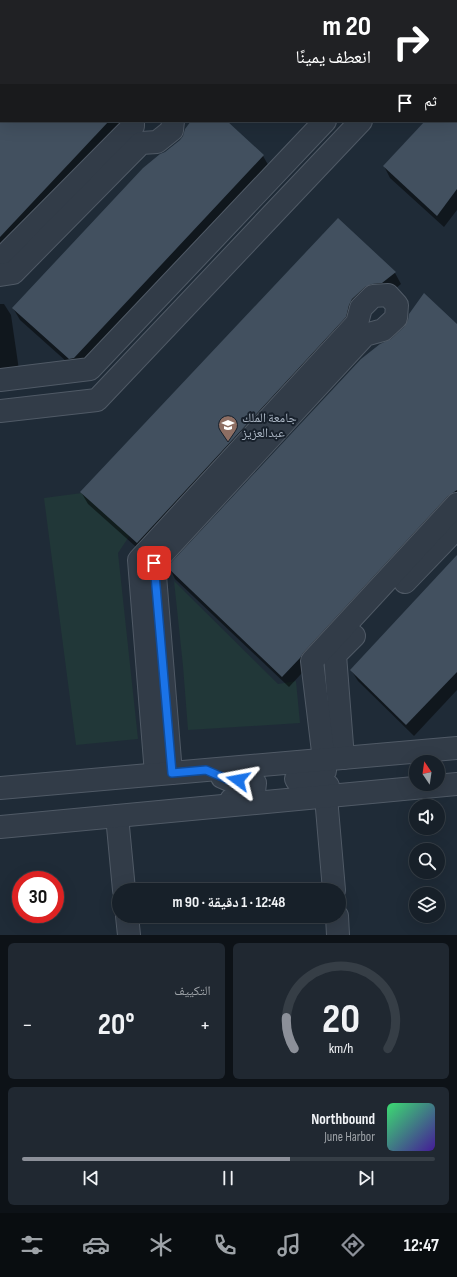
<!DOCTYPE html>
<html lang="ar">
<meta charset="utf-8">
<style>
:root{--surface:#172029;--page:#202831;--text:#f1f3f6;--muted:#9ea3a8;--line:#363e46;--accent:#8c9099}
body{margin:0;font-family:"Sofia Sans Condensed","Noto Naskh Arabic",sans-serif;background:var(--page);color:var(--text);direction:rtl;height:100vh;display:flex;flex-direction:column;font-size:15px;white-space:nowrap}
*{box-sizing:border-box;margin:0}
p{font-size:13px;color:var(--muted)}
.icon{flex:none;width:22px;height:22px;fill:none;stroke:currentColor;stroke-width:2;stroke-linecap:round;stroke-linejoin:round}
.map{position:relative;height:935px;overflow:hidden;direction:ltr}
.details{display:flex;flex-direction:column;gap:8px;padding:8px;background:#0d1217;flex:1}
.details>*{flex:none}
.banner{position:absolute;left:0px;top:0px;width:457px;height:122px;box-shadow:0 4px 16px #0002,0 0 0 1px var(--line);direction:rtl;background:#202124;color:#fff;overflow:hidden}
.needle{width:26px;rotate:347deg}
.fabs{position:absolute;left:409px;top:755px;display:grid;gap:8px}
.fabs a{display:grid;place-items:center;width:36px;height:36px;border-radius:50%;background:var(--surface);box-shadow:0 4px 16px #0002,0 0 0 1px var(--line);font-size:20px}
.speed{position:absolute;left:12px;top:871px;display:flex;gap:8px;font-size:20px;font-weight:700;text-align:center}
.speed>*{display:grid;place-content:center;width:52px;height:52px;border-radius:50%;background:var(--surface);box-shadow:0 4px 16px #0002,0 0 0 1px var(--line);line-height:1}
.speed .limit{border:6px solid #d22;background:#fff;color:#111}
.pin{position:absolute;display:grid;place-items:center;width:34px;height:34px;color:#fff;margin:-17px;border-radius:8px;box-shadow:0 2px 6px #0006}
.me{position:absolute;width:44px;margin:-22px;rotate:283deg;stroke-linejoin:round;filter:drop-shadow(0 0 3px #0008)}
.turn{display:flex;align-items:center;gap:14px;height:84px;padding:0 20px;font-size:18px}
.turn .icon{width:52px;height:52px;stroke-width:2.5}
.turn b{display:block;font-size:28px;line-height:34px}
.then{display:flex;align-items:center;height:38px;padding:0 20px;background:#0003;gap:8px;font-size:15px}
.big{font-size:30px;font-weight:700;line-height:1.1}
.details .card{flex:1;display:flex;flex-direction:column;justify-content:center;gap:6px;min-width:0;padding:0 14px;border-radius:6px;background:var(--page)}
.details .dial{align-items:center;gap:0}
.dial svg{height:104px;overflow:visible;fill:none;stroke:var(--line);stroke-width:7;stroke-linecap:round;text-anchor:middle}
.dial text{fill:var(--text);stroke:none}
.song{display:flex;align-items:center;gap:12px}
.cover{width:48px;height:48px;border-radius:6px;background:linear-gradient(135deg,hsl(140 70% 55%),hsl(260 70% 35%))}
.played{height:4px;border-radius:2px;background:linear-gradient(90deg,var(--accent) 65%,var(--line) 65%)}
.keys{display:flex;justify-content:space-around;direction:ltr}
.heat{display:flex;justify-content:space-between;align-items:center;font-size:22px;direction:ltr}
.details .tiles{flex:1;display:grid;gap:8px;grid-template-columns:1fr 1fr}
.card:last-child{grid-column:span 2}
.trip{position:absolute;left:112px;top:883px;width:234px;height:40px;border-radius:20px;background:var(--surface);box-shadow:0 4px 16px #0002,0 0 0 1px var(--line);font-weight:700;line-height:40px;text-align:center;direction:rtl}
.tab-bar{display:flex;height:64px;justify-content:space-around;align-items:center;background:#090d10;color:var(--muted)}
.tab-bar .icon{width:28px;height:28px}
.tab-bar .selected{color:var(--accent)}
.tab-bar b{font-size:18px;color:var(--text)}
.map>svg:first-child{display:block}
</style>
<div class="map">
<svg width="457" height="935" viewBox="0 0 457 935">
<rect width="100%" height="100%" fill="#1f2b37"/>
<g fill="#213738">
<polygon points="82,493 130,535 118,553 138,739 76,745 44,498"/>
<polygon points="174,581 278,684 296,681 300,723 188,730 183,666"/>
</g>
<g fill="#0007">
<polygon points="39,0 144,0 144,1 38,1"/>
<polygon points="189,0 239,0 238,1 190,1"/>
<polygon points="1,38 1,121 126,121 0,250 0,39"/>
<polygon points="457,88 457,210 444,227 390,178 384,166 426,121 456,121 456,89"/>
<polygon points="192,121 225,121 263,156 270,168 76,370 20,320 13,308 165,153 181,140"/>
<polygon points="338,219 395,273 401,284 389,294 144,554 88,504 81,492"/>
<polygon points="0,304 4,304 11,315 20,377 0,381"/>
<polygon points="457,325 457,506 289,687 175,579 169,567"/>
<polygon points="457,557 457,690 414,736 358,681 351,670"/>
</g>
<g fill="#42505f">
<polygon points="0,121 109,121 0,237"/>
<polygon points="191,121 227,121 264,155 74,358 69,359 12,308 143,168 160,154 165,152 180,140 183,136 185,129"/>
<polygon points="425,121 457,121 457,189 437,216 383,166"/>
<polygon points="338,218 396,272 382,283 372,284 365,287 352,299 349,305 346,317 137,543 80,492"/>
<polygon points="424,293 457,324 457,490 448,496 303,653 300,658 282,677 167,567 361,359 380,344 391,339 404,327 408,320 409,314"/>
<polygon points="457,555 457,672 406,725 350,670"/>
</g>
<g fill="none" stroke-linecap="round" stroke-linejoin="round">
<g stroke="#505a66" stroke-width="24">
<g id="minor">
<polyline points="0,1 1,0"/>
<polyline points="248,1 248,0"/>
<polyline points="286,1 287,0"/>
<polyline points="438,1 439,0"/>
<polyline points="456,21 457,20"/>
<polyline points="0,258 3,257 133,126 133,121"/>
<polyline points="0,275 13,273 141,143 157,142 172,130 173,121"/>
<polyline points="0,380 90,369 325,121"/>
<polyline points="0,411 97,400 361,121"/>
<polyline points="405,582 457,528"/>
<polyline points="343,758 335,655 354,636"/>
<polyline points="324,760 312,661 457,504"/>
<polyline points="325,771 301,773 296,779 300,785 325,785 328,786"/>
<polyline points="156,774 139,560 357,323 361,308 373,296 388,295 397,305 396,318 383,330 365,335 154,563 171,773"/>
<polyline points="222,777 229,780 246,780 255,783 254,792 248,798 231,800"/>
<polyline points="0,788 457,748"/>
<polyline points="326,797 334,890"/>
<polyline points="117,816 124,890"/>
<polyline points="0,827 457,784"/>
<polyline points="127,916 129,935"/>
<polyline points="337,916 338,935"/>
</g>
</g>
<use href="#minor" stroke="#323c48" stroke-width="22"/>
</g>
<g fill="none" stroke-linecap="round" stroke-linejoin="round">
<g stroke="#114b97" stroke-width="10">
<polyline id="route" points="154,563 172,773 206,770 229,780 238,780"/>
</g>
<use href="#route" stroke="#1a73e8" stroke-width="7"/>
</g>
<defs>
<g id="university-pin" transform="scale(1)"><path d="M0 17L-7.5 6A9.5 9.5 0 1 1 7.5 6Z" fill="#8d6e63" stroke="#18212c"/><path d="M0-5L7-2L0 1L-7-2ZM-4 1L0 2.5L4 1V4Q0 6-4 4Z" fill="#fff"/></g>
</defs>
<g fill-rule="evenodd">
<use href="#university-pin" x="228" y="425"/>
</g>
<g text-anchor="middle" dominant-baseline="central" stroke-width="4" stroke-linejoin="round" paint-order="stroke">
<g font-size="13" fill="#acb7c5" stroke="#18212c" text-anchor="start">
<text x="242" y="418">جامعة الملك<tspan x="242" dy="15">عبدالعزيز</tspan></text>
</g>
</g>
</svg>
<div class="fabs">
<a><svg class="needle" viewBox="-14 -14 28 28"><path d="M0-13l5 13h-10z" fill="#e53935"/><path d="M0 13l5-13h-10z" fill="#9ea3a8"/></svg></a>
<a><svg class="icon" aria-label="sound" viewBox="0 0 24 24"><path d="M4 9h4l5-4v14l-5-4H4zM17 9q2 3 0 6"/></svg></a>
<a><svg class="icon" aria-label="search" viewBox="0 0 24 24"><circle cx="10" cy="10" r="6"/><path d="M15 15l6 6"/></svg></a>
<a><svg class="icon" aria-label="layers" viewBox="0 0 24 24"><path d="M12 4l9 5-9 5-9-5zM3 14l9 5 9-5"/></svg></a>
</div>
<div class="speed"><div class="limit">30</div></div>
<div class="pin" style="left:154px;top:563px;background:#d93025"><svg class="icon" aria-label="arrive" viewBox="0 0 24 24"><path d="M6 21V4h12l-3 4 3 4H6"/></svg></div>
<svg class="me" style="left:238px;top:780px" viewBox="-20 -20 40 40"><path d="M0-17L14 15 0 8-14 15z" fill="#1a73e8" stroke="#fff" stroke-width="4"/></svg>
<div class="trip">12:48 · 1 دقيقة · 90 m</div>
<div class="banner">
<div class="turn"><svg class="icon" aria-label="right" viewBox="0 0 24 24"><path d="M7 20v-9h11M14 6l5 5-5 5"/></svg><div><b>20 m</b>انعطف يمينًا</div></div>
<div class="then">ثم<svg class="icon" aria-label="arrive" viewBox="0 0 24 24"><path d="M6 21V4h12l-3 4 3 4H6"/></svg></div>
</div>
</div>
<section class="details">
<div class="tiles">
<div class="card dial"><svg viewBox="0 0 100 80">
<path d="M14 69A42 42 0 1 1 86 69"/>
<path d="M14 69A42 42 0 0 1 8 45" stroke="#8c9099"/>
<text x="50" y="56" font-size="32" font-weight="700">20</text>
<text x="50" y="72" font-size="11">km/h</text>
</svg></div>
<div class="card"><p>التكييف</p>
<div class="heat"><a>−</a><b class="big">20°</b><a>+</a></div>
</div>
<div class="card">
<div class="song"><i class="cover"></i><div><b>Northbound</b><p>June Harbor</p></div></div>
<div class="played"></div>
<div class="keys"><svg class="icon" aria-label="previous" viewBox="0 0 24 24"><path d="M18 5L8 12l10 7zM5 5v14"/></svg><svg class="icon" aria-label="pause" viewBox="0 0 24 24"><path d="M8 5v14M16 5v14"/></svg><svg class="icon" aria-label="next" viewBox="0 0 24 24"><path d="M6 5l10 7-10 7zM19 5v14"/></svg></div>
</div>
</div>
</section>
<nav class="tab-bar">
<b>12:47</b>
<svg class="icon selected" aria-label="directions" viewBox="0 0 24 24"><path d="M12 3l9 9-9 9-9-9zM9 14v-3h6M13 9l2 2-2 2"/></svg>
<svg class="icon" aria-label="music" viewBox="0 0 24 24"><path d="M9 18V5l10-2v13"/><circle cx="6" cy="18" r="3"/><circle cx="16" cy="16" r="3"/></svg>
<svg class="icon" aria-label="phone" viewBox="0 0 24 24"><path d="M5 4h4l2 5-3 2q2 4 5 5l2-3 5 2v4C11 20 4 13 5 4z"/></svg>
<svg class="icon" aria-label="climate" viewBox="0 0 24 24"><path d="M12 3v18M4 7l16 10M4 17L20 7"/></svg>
<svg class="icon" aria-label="car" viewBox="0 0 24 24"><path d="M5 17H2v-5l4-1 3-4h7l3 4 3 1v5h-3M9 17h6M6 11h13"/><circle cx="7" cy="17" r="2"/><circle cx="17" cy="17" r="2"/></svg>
<svg class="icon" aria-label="filters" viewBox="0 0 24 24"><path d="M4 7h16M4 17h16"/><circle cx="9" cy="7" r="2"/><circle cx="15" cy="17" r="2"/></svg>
</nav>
